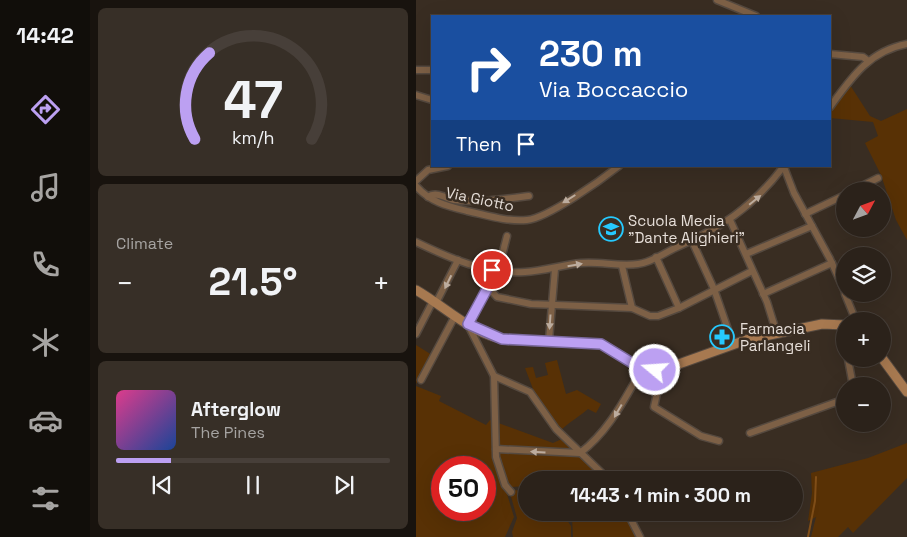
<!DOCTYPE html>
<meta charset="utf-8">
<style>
:root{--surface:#2b221a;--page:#372f27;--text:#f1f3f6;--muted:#a6a4a2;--line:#473f39;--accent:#bca0f2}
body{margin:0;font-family:"Space Grotesk",sans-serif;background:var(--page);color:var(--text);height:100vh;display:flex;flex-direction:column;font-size:19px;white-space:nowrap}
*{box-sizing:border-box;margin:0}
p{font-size:16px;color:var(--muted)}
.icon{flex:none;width:28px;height:28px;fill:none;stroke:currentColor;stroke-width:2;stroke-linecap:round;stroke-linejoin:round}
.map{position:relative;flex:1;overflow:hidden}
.details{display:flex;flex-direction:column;gap:8px;padding:8px;background:#18130e;width:326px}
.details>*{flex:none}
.top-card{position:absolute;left:15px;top:15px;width:400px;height:152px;border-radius:0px;box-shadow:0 5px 20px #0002,0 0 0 1px var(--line);background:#1a4fa0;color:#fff;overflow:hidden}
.needle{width:32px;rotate:49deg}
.fabs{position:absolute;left:420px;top:182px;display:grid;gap:10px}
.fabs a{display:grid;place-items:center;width:55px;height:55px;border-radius:50%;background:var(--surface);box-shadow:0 5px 20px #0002,0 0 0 1px var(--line);font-size:25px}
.speed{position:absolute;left:15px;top:456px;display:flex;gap:10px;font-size:25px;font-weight:700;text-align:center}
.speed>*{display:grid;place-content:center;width:65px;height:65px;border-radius:50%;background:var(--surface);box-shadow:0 5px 20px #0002,0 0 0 1px var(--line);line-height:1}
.speed .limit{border:8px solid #d22;background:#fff;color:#111}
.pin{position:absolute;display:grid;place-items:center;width:42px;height:42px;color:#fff;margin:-21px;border:2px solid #fff;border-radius:50%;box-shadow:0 1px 5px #0007}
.me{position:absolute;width:55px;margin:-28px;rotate:288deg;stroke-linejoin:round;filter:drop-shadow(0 0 4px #0008)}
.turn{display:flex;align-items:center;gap:18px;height:105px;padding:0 25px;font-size:22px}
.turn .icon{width:65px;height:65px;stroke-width:2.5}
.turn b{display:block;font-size:35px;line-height:42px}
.then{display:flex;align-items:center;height:48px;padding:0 25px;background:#0003;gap:10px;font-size:19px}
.big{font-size:38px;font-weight:600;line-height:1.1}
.details .widget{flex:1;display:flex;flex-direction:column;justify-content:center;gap:8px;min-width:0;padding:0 18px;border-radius:8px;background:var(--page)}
.details .dial{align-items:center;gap:0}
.dial svg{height:130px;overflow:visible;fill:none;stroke:var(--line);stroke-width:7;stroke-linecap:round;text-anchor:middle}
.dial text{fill:var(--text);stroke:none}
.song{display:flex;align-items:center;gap:15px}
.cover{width:60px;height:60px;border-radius:8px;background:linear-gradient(135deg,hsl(330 70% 55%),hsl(220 70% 35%))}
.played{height:5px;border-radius:2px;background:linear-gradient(90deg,var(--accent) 20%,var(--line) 20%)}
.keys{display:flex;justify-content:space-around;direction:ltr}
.heat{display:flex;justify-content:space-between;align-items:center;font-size:28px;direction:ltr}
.trip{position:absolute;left:102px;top:471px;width:285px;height:50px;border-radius:25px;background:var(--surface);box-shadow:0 5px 20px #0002,0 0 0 1px var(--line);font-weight:600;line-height:50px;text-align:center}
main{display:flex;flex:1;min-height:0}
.tabs{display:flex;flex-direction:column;width:90px;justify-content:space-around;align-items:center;background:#110e0a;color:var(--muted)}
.tabs .icon{width:35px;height:35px}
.tabs .on{color:var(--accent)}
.tabs b{font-size:22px;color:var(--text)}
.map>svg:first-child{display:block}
</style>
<main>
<nav class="tabs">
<b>14:42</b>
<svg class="icon on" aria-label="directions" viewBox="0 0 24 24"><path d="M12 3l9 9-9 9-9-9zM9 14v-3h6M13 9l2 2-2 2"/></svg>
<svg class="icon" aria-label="music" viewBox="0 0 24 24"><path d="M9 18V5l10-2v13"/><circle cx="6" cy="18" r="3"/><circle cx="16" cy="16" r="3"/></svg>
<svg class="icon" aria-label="phone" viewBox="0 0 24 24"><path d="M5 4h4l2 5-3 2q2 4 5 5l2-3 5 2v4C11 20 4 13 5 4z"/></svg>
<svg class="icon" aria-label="climate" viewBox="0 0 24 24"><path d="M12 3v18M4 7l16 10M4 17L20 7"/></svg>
<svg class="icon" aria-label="car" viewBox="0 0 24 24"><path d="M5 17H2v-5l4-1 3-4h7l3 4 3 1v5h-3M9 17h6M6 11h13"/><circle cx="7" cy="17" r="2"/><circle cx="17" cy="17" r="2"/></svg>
<svg class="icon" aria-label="filters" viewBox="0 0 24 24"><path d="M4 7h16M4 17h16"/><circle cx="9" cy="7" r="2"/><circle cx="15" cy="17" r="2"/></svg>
</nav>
<section class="details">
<div class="widget dial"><svg viewBox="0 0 100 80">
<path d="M14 69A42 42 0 1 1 86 69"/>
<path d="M14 69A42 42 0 0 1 23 16" stroke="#bca0f2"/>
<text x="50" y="56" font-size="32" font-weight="700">47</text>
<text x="50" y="72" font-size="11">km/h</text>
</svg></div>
<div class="widget"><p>Climate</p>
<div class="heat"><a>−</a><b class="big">21.5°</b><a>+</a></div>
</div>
<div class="widget">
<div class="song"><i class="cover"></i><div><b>Afterglow</b><p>The Pines</p></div></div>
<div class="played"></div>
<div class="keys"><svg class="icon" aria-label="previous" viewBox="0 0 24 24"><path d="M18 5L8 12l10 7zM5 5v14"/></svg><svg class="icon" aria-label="pause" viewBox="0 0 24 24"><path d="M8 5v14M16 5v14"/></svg><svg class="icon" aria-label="next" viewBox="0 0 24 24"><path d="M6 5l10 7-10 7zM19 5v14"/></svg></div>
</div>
</section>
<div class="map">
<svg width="491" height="537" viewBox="0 0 491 537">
<rect width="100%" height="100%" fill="#392d22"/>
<g fill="#583105" fill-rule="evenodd">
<polygon points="434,85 454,116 465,121 491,109 491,240 480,220 465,175 449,143 462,136 457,122 414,118 414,113"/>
<polygon points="0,345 16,355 0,384"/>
<path d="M141,360L150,394L161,390L185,404L180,413L172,409C164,416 155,421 146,429L189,480H111V486L95,487L97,490L111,491V512L146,513L155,526V537H97L96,532L101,518L94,493L91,494L98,517L89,537H0V386L25,396L23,401L70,425L74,420L137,443L148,438L122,402L109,368L117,367L120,378L132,375L129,363ZM26,468H69V510H26Z"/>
<polygon points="491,443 491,478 437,533 432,527 422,537 395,537 400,517 392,521 396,493 395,473 452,458"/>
<polygon points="152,513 214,513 228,537 157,537 156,517"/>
</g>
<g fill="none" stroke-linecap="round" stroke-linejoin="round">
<polyline stroke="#804e18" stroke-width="2" points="392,537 399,501 400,477"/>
<g stroke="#55493f" stroke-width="9">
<g id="minor">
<polyline points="301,0 340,16"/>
<polyline points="414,54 447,57 451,60"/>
<polyline points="0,70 16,70"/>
<polyline points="0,95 16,100"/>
<path d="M414,107C435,78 453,51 491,44"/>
<polyline points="368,167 378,193 414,259 429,292"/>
<polyline points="0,181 12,170 32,166"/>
<path d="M0,186C14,202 31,206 51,211C70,215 91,222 111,220C132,218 185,180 203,166"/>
<polyline points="436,191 462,178"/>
<path d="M12,197C20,191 29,198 38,200C62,203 89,199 113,196"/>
<polyline points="389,214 429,195"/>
<polyline points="314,220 351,302 361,334"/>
<polyline points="276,241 298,289 317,344"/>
<path d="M0,242C33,258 72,275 109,272C128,271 146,265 165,263C184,261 203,267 222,264C234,263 247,254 257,249C306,227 335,209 368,166"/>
<polyline points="330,254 396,226"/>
<polyline points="240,257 263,308"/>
<polyline points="206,266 216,308"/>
<polyline points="82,271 91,236"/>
<polyline points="72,287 81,297 115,304 216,308 234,316 242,316 263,308 336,271"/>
<polyline points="347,294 416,263"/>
<polyline points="429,294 440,321"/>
<polyline points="20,303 42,260"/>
<polyline points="51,323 72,287 76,270"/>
<polyline points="52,325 78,376 80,457 89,485 95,492"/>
<polyline points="0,334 17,301"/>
<polyline points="133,340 139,269"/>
<polyline points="432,359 437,386"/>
<polyline points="246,370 238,407 285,436 303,441"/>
<polyline points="78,376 114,392 140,429 193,480"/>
<polyline points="5,380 39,316"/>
<polyline points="334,433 429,399"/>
<path d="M80,449L164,453C193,431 208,400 226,369"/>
<polyline points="211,512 224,537"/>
</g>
</g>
<g stroke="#55493f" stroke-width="11">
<g id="secondary">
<path d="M0,290C30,307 57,336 93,340L185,344L226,369L246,370L330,340L406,324L429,325"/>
<polyline points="466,358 491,392"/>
</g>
</g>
<use href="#minor" stroke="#7d6046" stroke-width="6"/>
<use href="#secondary" stroke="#a77950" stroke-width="9"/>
</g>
<defs><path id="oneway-solid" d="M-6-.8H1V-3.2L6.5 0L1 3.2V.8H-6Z" transform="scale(1.25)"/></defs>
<g fill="#bcac9e">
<use href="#oneway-solid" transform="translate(153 199) rotate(148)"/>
<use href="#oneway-solid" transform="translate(339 200) rotate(-39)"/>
<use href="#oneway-solid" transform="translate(159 265) rotate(-10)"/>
<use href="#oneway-solid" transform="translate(32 282) rotate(116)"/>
<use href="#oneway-solid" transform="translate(134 322) rotate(94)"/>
<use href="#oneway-solid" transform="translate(202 411) rotate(120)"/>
<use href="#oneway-solid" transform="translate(122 452) rotate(-176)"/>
</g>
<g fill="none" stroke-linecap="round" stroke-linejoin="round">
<g stroke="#7a689d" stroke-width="12">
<polyline id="route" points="76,270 72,287 52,324 86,339 185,344 226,369 239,370"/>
</g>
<use href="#route" stroke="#bca0f2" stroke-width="9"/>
</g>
<defs>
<g id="school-ring" transform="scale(1.25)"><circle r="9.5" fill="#392d22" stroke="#26c9fe" stroke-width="1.5"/><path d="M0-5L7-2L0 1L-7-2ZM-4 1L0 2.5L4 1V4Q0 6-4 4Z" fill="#26c9fe"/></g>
<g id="pharmacy-ring" transform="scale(1.25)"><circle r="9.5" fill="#392d22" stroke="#26c9fe" stroke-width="1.5"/><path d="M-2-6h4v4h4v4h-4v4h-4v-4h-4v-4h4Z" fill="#26c9fe"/></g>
</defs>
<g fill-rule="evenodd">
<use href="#school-ring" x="195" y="229"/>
<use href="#pharmacy-ring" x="306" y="337"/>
</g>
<g text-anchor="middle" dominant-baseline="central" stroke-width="5" stroke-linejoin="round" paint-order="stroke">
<g font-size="15" fill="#e6ded8" stroke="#392d22">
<text transform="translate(64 199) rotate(12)">Via Giotto</text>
</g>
<g font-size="15" fill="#e6ded8" stroke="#392d22" text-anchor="start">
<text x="212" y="220">Scuola Media<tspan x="212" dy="17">"Dante Alighieri"</tspan></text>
<text x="324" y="328">Farmacia<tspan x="324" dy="17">Parlangeli</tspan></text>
</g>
</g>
</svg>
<div class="fabs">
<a><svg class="needle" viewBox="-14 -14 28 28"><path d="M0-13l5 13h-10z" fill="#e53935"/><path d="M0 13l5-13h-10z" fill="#a6a4a2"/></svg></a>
<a><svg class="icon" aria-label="layers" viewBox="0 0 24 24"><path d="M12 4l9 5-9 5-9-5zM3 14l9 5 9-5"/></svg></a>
<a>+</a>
<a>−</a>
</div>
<div class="speed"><div class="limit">50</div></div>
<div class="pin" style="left:76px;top:270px;background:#d93025"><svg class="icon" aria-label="arrive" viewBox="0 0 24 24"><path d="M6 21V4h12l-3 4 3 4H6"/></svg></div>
<svg class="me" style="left:239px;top:370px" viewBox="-20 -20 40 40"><circle r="17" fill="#bca0f2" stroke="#fff" stroke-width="3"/><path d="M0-11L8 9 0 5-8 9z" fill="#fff"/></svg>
<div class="trip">14:43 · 1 min · 300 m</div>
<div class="top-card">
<div class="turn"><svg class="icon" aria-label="right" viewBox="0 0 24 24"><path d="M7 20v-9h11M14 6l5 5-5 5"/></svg><div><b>230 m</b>Via Boccaccio</div></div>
<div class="then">Then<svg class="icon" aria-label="arrive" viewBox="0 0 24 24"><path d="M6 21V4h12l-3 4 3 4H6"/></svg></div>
</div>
</div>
</main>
